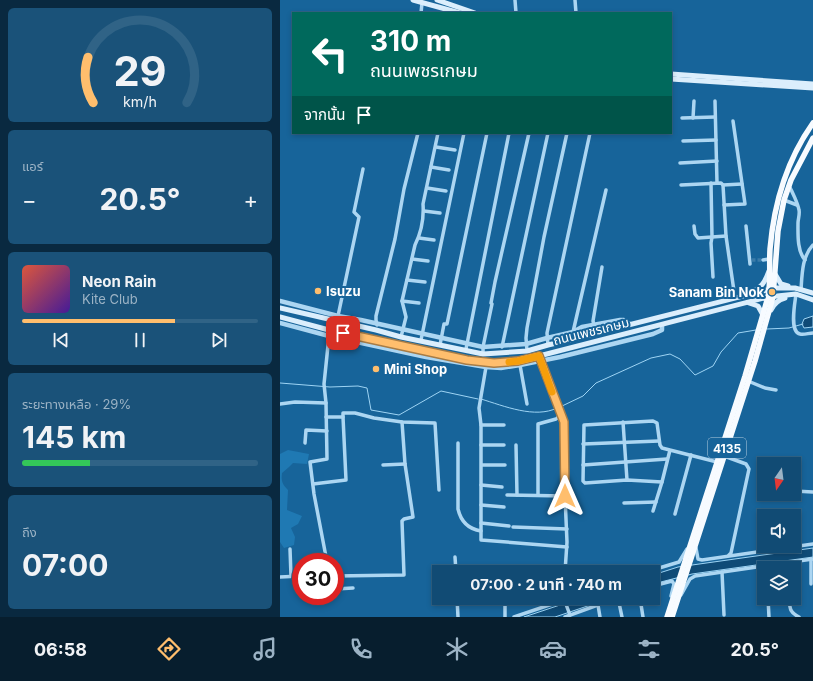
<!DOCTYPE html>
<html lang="th">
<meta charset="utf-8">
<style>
:root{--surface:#114b74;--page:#1a5279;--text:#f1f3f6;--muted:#9cb3c5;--line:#306386;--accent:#ffbe6d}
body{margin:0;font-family:Inter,"Noto Sans Thai",sans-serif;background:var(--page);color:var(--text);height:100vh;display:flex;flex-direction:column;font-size:15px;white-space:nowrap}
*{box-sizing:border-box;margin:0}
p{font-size:13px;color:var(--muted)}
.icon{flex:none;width:22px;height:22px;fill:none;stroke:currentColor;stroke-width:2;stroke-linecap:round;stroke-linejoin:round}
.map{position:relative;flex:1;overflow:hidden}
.panel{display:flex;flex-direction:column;gap:8px;padding:8px;background:#092940;width:280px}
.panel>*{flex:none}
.guide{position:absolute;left:12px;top:12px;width:380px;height:122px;border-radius:0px;box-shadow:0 2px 6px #0003,0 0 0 1px var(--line);background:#00695c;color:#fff;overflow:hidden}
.needle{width:26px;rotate:194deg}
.buttons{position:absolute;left:477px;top:457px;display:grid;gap:8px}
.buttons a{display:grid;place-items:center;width:44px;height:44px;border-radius:0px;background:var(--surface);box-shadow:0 2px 6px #0003,0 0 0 1px var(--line);font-size:20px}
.speed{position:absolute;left:12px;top:553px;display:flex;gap:8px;font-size:20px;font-weight:700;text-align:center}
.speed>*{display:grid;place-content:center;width:52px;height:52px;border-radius:50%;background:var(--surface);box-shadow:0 2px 6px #0003,0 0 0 1px var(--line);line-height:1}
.speed .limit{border:6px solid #d22;background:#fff;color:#111}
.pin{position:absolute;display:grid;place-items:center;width:34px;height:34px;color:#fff;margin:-17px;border-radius:8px;box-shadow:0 2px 6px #0006}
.me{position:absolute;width:44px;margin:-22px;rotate:0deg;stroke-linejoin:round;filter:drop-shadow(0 0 3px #0008)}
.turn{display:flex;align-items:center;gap:14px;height:84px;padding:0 12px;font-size:18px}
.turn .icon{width:52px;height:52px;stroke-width:2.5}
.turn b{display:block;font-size:28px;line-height:34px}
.then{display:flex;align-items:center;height:38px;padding:0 12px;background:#0003;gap:8px;font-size:15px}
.big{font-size:30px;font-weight:700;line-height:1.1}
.panel .widget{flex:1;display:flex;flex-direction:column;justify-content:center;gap:6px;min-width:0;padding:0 14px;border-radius:6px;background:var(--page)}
.panel .dial{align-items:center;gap:0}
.dial svg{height:104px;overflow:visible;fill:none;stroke:var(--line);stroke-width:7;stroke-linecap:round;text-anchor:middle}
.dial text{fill:var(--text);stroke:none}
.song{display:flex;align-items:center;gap:12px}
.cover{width:48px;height:48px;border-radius:6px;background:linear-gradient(135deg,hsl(10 70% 55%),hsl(260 70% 35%))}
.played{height:4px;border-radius:2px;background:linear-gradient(90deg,var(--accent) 65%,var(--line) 65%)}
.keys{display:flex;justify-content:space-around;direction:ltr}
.heat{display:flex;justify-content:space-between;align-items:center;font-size:22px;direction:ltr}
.charge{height:6px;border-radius:3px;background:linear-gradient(90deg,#34c759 29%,var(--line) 0)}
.trip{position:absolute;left:152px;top:565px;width:228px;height:40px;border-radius:0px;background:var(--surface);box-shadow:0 2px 6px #0003,0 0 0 1px var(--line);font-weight:700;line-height:40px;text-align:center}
.tab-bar{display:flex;height:64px;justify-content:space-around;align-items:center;background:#071e2e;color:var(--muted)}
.tab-bar .icon{width:28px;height:28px}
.tab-bar .active{color:var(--accent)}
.tab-bar b{font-size:18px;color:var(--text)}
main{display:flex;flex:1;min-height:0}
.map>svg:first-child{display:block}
</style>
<main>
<section class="panel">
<div class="widget dial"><svg viewBox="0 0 100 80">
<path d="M14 69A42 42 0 1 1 86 69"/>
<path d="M14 69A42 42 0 0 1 10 34" stroke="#ffbe6d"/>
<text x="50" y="56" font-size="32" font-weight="700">29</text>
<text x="50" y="72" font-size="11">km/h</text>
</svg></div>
<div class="widget"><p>แอร์</p>
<div class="heat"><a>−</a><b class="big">20.5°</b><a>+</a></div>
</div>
<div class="widget">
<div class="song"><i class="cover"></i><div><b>Neon Rain</b><p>Kite Club</p></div></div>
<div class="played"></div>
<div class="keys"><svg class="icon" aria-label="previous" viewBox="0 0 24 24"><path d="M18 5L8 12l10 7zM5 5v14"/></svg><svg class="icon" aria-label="pause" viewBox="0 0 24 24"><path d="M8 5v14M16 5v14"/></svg><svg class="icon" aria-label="next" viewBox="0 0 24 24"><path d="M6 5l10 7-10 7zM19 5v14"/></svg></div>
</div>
<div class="widget"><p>ระยะทางเหลือ · 29%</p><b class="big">145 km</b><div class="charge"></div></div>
<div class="widget"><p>ถึง</p><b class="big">07:00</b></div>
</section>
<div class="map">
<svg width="533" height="617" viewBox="0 0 533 617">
<rect width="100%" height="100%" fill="#17649a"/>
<path fill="#1f79b3" d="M8,450L29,454L27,464L13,463L9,467L2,473C1,481 2,484 8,490L7,510L22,516L18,524L11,528L15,537L14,545L4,548L0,542V454Z"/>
<g fill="#0f4b77" stroke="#9ed4f4">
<polygon points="533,316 533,327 524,328 522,324 524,319"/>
<polygon points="533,548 533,557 412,574 373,584 373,575 398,567"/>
<polygon points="301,598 331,598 275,617 244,617"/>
</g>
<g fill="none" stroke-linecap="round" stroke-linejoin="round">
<g stroke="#9ed4f4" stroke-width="1">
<polyline points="487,329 509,328 523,324"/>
<polyline points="0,383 50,387 78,386 87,388 91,410 119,415 161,391 198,399"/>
<path d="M201,399C224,406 255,419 277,408"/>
<polyline points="280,407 303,396 316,383 371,358 390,354 400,359 415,375 433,366 441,352 458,333 476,330"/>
</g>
<polyline stroke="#3a7ba9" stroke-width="3.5" stroke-dasharray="3.5 2" stroke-linecap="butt" points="472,260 483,260"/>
<g stroke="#acd6f2" stroke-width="3.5">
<polyline points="235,0 236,13"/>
<polyline points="295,0 296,13"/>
<polyline points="141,13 142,3"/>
<polyline points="435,101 437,183"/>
<polyline points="402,118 435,117"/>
<polyline points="413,118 414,101"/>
<polyline points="403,141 436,140"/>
<polyline points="156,147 175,150"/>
<polyline points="400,163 437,161"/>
<polyline points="151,167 169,170"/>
<polyline points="431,183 432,237 431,243 433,277"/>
<polyline points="401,185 441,183 443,185 446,236 455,298"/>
<polyline points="443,185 462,184"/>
<path d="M509,186C512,191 518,204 519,210C520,214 518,219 518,223C518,234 517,251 525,260"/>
<polyline points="147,188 166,191"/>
<polyline points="504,200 517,205"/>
<polyline points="444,205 465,204 453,121"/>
<polyline points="144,211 160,213"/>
<polyline points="414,226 415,234 418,238 446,236"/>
<polyline points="466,226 470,264"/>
<polyline points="139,238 154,240"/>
<polyline points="132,259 148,261"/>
<polyline points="483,260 489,259"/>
<polyline points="127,280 145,282"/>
<path d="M521,290C522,275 522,256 533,245"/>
<path d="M516,294C515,303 509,332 520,334C524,335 529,333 533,333"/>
<polyline points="122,301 139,303"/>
<polyline points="58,316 79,217 74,212 83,169"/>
<polyline points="97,325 96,320 96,316 115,239 124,189 138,133"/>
<polyline points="314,325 313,321 322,267"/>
<polyline points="293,332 326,190"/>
<path d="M121,337L126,317L122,301L135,245C141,233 144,218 143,204L158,133"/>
<polyline points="141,340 184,133"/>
<polyline points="160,345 164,324 167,324 207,133"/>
<polyline points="268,345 267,333 310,133"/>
<polyline points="222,347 268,133"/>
<polyline points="186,349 229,133"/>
<polyline points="247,351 246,338 247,328 264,237 287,133"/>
<polyline points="203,354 203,347 212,304 211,303 215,282 249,133"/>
<polyline points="260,359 284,422 285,496 287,542 285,572"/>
<polyline points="240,365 247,404"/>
<polyline points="206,367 199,408 201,425 201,540 287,547"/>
<polyline points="468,381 485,388 496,390"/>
<polyline points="0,404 15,402 46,403"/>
<polyline points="46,417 63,417 63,413 75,413 94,418 122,422 155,423 159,490"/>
<polyline points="343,422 347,480"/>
<polyline points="201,425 224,425"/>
<polyline points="25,443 26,430 47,431"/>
<path d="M178,443V509C181,522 188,529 201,531"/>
<polyline points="303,444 379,441"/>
<polyline points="201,445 224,445"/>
<polyline points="236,445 237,495"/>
<polyline points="390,450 382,482 347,480 305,483 303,481 304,425 373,421 377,423 380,445 382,448 437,462"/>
<polyline points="444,456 466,464 469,469 451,553 449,555"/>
<polyline points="103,465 125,464"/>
<polyline points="202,465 225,465"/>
<polyline points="303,465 387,459"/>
<polyline points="33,484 66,480 63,417"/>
<polyline points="201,485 222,487"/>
<polyline points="514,491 533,492"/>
<polyline points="227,495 285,496"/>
<polyline points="258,495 258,424 276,419 282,414"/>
<polyline points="344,503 376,502"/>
<polyline points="201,505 224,507"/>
<polyline points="373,511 382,482"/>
<polyline points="395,514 411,455"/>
<polyline points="201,523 229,526"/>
<polyline points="233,527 287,529"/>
<polyline points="416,548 418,559 422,560 533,544"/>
<polyline points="10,549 11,576"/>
<polyline points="175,557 176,572"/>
<polyline points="47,562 34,494 30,462 47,459 46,403 44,384 49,336"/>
<polyline points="184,570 200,572"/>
<polyline points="366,572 399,562 407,549"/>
<polyline points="442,572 444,615"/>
<polyline points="55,576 124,575 122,521 124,519 133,517 125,464 122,422"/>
<polyline points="0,577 21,576"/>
<polyline points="531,584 531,559"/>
<polyline points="373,586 392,581 394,584 391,596"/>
<polyline points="55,589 73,588"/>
<polyline points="401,595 410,579 415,576 533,559"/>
<polyline points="177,598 178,617"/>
<polyline points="225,598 225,617"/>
<polyline points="338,598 342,617"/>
<polyline points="360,598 363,617"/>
<polyline points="488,598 489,617"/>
<path d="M509,598C510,608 509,612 519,617"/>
<polyline points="284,599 290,615"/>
<polyline points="318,605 320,617"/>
<polyline points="234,617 290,598"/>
<polyline points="285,617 337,598"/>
</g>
<g stroke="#acd6f2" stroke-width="4.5">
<polyline points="0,301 58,316 81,320 203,347 246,344 267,338 293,332 302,327 340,320 344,320 350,324"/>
<polyline points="0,323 49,336 146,357 206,367 221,368 240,365 280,357 373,334 382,330 382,325"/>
</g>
<g stroke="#dbeefc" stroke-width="5">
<polyline points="133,0 180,13"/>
<polyline points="157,0 195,13"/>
<polyline points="391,74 533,84"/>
<polyline points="391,79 533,88"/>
<polyline points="495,274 501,284 508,286"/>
<path d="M472,292C482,287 485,282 489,271"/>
<polyline points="469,303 478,306 483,315"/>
<polyline points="0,308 96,330 121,337 203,354 247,351 268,345 289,340 495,288 515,288 533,293"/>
<path d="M491,310C494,303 498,300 505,298"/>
<polyline points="0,317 49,330 187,359 214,363 238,361 259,356 488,297 516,294 533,300"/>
</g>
<g stroke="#f7fbff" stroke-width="5.5">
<path d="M387,617L465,376L488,297C491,281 489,265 490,249C494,203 506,161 533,123"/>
<polyline points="392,617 475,361 493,297 498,231 504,200 511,180 533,138"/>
</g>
</g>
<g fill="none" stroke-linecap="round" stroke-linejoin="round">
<g stroke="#a67c47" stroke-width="10">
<polyline id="route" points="63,333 187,360 214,363 238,361 259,356 284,422 285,496"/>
</g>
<use href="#route" stroke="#ffbe6d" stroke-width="7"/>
<polyline stroke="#f59e0b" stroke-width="7" points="229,362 238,361 259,356 272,392"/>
</g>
<g fill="#ffbe6d" stroke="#17649a" stroke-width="1.5">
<circle cx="38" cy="291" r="4"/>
<circle cx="492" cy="292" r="4"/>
<circle cx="96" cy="369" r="4"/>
</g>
<g text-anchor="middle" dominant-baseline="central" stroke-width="4" stroke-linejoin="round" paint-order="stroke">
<rect fill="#17649a" stroke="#b9d0e1" stroke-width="1" x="428" y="438" width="38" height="20" rx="3"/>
<g font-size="12" font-weight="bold" fill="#fff">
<text x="447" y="448">4135</text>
</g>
<g font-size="13" font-weight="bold" fill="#fff" stroke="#17649a" text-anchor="start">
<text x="46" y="291">Isuzu</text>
<text x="484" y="292" text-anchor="end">Sanam Bin Nok</text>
<text x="104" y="369">Mini Shop</text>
</g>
<g font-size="13" fill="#fff" stroke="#17649a">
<text transform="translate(311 331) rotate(-14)">ถนนเพชรเกษม</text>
</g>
</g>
</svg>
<div class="buttons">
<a><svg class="needle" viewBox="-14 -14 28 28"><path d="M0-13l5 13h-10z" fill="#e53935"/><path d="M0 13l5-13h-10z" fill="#9cb3c5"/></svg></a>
<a><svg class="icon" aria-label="sound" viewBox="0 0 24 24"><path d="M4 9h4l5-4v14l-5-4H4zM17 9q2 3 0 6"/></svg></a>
<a><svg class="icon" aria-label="layers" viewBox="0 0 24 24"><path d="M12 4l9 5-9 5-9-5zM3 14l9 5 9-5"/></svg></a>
</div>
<div class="speed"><div class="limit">30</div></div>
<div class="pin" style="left:63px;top:333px;background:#d93025"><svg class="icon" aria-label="arrive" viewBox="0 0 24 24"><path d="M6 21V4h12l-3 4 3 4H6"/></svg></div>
<svg class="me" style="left:285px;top:496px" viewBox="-20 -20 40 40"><path d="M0-17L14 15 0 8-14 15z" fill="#ffbe6d" stroke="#fff" stroke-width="4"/></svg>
<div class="trip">07:00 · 2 นาที · 740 m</div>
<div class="guide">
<div class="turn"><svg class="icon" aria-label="left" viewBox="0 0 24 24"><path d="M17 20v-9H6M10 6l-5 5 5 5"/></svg><div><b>310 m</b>ถนนเพชรเกษม</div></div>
<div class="then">จากนั้น<svg class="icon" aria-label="arrive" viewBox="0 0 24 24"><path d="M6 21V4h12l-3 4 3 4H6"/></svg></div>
</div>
</div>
</main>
<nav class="tab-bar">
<b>06:58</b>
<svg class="icon active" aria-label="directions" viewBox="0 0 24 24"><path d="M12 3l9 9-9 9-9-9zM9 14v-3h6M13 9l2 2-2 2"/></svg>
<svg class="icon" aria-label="music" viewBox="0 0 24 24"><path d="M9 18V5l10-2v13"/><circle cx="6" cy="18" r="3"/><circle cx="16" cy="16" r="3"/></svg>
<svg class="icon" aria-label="phone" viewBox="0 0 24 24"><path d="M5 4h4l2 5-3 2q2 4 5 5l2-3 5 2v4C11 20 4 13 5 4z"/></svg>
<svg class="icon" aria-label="climate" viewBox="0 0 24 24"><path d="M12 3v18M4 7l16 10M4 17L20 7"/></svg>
<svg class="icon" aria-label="car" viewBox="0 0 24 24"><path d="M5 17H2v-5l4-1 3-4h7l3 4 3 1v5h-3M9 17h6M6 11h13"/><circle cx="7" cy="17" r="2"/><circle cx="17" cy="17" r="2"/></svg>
<svg class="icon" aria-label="filters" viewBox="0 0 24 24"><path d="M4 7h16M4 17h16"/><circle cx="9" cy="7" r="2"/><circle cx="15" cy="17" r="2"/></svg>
<b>20.5°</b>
</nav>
